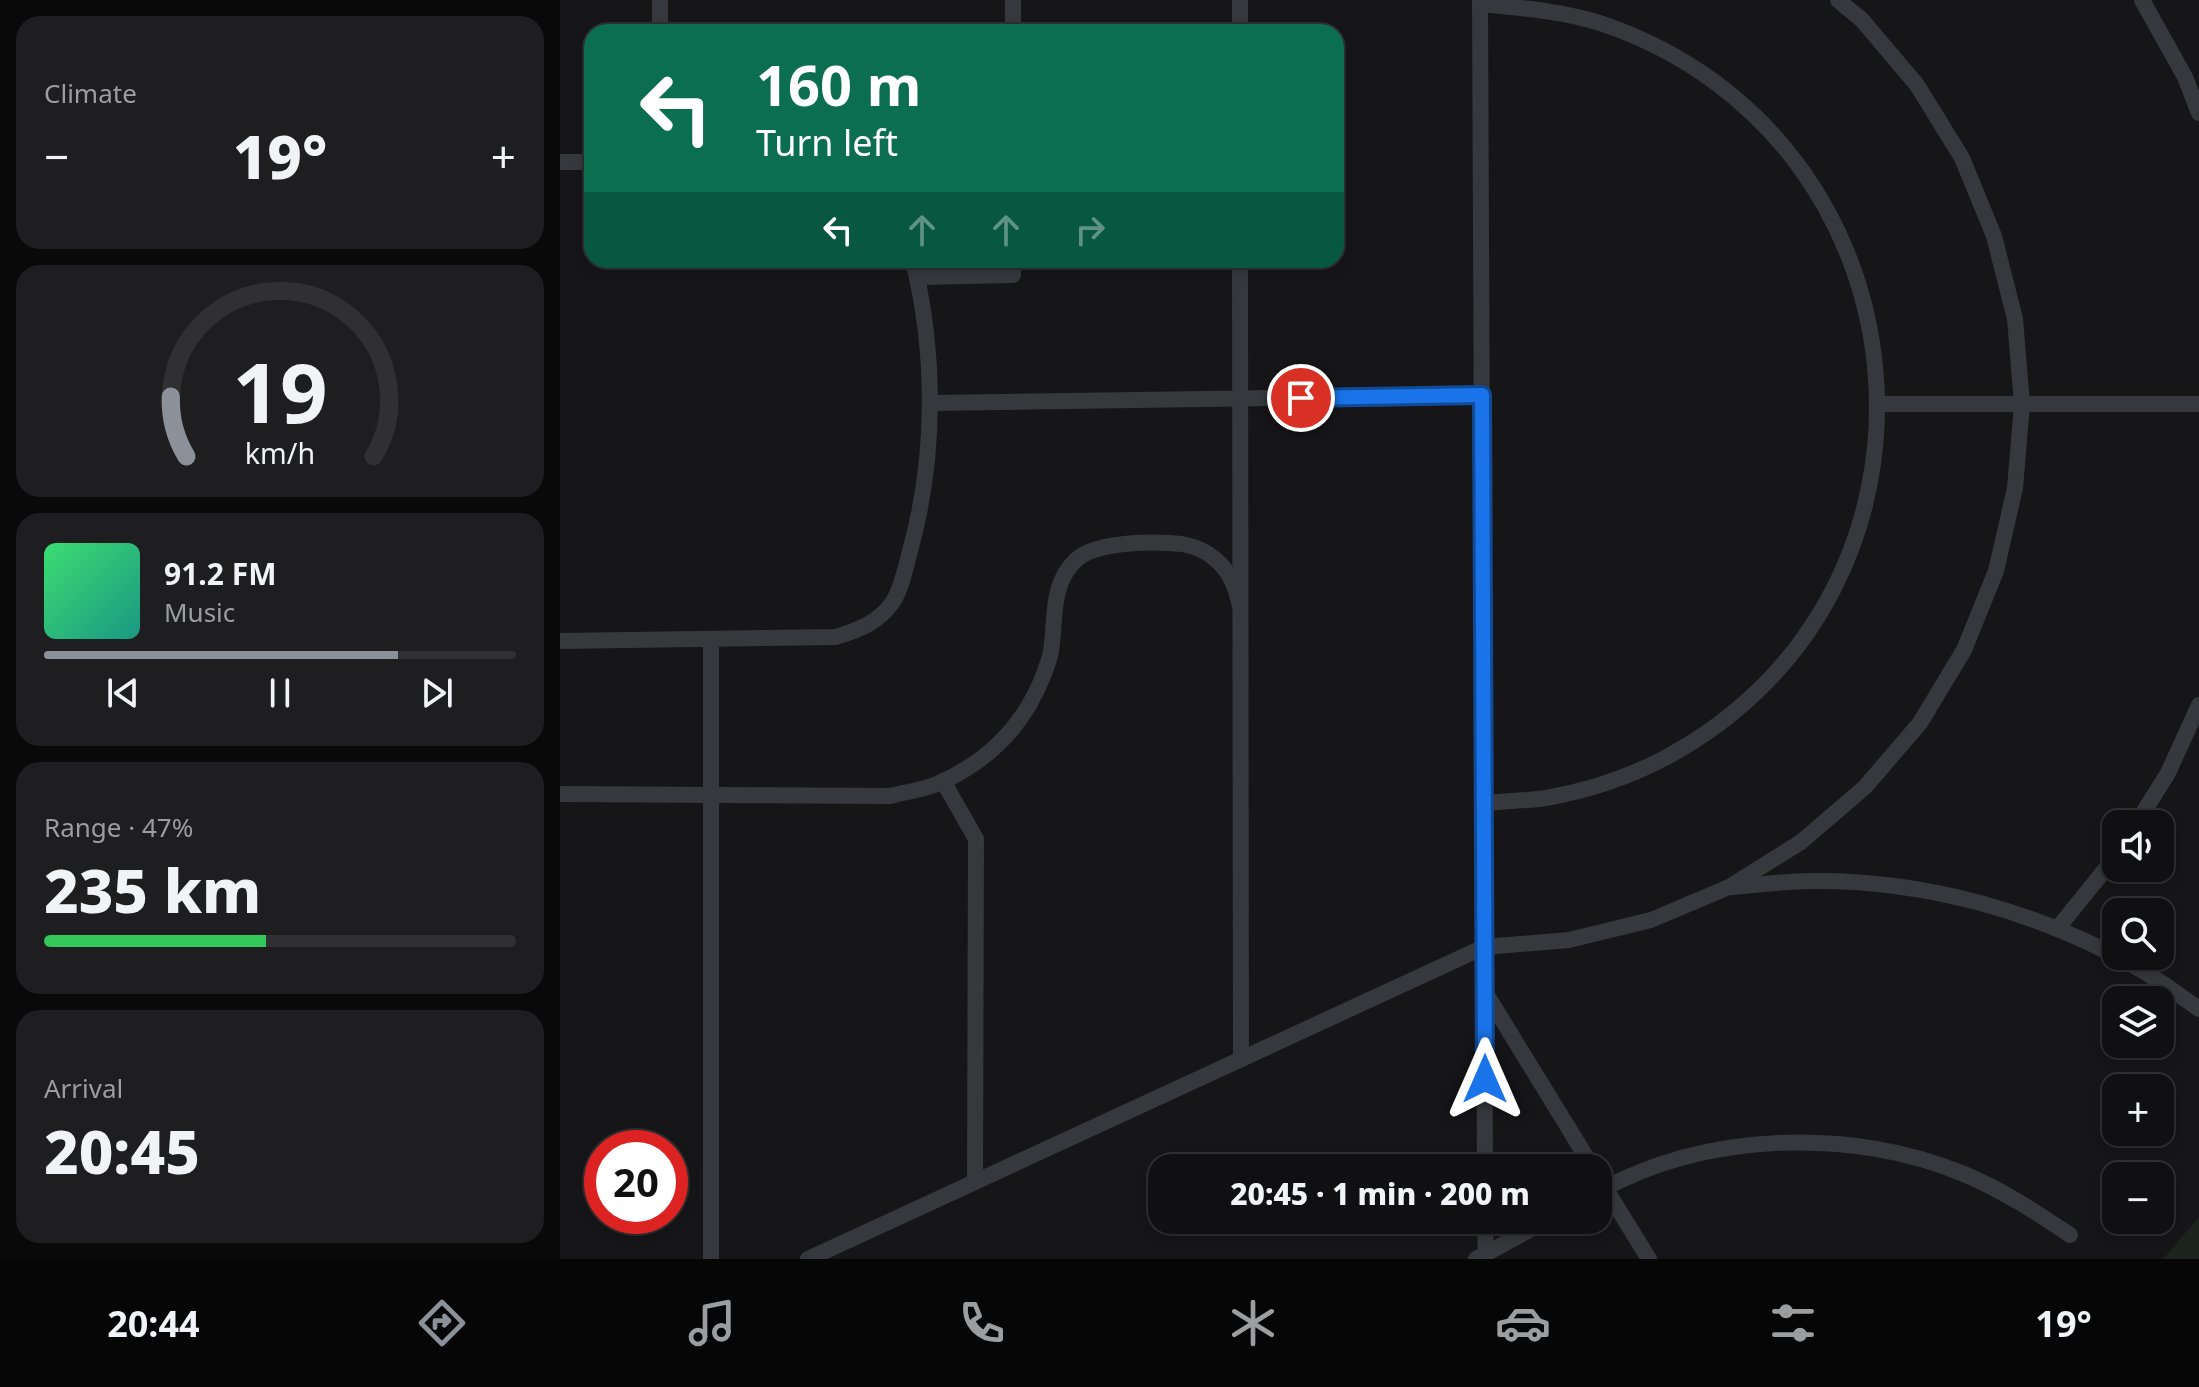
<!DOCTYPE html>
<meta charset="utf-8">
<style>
:root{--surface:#101012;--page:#1e1e20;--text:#f1f3f6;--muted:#9c9d9f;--line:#303032;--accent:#8c9099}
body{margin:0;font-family:"Noto Sans",sans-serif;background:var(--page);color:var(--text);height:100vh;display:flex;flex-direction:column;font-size:30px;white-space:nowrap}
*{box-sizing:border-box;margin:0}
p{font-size:26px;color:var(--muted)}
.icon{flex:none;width:44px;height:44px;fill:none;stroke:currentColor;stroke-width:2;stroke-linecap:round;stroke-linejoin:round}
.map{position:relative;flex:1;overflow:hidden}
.panel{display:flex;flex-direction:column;gap:16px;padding:16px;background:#09090a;width:560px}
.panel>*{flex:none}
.hud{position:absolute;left:24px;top:24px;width:760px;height:244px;border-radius:24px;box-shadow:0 4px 12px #0003,0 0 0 2px var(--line);background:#0b6e4f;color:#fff;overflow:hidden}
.controls{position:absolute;left:1542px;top:810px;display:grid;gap:16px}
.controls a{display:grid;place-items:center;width:72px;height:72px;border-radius:16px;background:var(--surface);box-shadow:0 4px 12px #0003,0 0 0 2px var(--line);font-size:40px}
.speed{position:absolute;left:24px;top:1130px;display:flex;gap:16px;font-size:40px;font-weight:700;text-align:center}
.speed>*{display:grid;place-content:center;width:104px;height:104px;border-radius:50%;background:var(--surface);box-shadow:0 4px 12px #0003,0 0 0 2px var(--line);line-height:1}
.speed .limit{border:12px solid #d22;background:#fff;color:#111}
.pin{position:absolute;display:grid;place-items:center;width:68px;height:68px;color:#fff;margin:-34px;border:4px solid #fff;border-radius:50%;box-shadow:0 2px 8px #0007}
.me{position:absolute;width:88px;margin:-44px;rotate:0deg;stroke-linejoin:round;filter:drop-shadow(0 0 6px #0008)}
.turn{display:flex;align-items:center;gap:28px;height:168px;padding:0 40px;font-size:36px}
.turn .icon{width:104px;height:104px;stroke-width:2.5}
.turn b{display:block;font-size:56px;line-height:68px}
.lanes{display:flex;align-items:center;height:76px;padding:0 40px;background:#0003;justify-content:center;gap:40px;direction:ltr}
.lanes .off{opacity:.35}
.big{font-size:60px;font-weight:800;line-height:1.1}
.panel .tile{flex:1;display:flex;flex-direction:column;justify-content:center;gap:12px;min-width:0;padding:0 28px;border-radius:24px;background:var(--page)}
.panel .dial{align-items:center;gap:0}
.dial svg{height:208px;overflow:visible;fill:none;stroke:var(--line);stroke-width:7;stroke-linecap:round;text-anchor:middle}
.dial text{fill:var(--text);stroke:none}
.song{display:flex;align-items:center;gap:24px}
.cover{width:96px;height:96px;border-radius:12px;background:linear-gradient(135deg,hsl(140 70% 55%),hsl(170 70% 35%))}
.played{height:8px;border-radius:4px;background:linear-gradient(90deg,var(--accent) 75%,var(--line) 75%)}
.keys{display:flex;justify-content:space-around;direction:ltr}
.heat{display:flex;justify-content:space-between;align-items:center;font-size:44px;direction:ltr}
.charge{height:12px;border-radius:6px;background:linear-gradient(90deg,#34c759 47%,var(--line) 0)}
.trip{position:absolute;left:588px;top:1154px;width:464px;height:80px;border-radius:24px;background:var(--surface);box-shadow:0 4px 12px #0003,0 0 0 2px var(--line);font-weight:800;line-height:80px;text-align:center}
.tabs{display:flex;height:128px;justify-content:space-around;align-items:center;background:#060607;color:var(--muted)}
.tabs .icon{width:56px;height:56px}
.tabs .current{color:var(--accent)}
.tabs b{font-size:36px;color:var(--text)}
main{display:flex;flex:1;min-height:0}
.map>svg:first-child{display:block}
</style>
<main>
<section class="panel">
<div class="tile"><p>Climate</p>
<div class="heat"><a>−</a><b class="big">19°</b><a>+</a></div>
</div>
<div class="tile dial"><svg viewBox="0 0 100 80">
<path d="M14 69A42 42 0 1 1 86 69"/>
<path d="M14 69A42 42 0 0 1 8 46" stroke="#8c9099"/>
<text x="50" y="56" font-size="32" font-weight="700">19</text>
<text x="50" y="72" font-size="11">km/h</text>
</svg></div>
<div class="tile">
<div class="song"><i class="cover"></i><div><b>91.2 FM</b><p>Music</p></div></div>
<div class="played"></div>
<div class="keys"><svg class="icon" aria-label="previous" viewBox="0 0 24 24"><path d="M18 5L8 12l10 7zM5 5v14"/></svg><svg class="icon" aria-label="pause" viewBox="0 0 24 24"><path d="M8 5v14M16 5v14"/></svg><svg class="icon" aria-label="next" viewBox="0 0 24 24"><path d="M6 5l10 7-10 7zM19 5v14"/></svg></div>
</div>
<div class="tile"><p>Range · 47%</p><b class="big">235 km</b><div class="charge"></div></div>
<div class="tile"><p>Arrival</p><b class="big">20:45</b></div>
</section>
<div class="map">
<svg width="1639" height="1259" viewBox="0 0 1639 1259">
<rect width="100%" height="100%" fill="#161618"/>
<polygon fill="#1c231d" points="1639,1217 1639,1259 1603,1259"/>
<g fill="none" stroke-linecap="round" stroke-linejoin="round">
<g stroke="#37383d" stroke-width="16">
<polyline points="920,0 925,1168"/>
<polyline points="1582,0 1625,77 1639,113"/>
<path d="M920,4C962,8 1003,11 1043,24C1376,138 1416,592 1105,758C1069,777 1026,791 986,798C966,801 944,801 924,803"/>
<polyline points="100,32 100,0"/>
<polyline points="453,32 453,0"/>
<polyline points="680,32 680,0"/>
<polyline points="0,162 32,162"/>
<polyline points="680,260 681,1059"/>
<polyline points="357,277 453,275 453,260"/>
<polyline points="370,403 922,395"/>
<polyline points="1319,404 1639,404"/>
<polyline points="151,639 151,1259"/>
<path d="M0,641L276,637C298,630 318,623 332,603C341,591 346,566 350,551C376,457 376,355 353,260"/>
<polyline points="383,781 416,839 415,1182"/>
<path d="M0,794L330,796C345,792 363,790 377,784C428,762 464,726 484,674C486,667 490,659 491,651C496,620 490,584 516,560C536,541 595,541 622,544C633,546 646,551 655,559C670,571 676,588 680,606"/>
<polyline points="1576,824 1608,773 1639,705"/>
<path d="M1172,887C1199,885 1225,881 1252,881C1365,880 1480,912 1578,968C1599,980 1619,995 1639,1009"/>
<polyline points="1497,929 1556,856"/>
<polyline points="925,992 1033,1168"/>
<polyline points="1039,1178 1089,1259"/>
<path d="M1038,1192C1145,1132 1292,1127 1404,1174C1442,1190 1476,1212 1510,1235"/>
<polyline points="925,1220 926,1259"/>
<polyline points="248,1259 924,947 1009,940 1091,920 1169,887 1241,842 1305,787 1360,723 1404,650 1436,571 1455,488 1462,404 1455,319 1434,236 1402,158 1357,85 1302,20 1278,0"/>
<polyline points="916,1259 988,1220"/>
</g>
</g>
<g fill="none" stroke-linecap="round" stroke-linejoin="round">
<g stroke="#114b97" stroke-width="20">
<polyline id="route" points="741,398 922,395 925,1079"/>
</g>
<use href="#route" stroke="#1a73e8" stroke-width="14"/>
</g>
</svg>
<div class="controls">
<a><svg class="icon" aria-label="sound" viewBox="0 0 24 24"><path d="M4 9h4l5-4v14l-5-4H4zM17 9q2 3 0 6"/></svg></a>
<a><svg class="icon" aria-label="search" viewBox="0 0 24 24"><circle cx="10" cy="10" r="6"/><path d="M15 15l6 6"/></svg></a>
<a><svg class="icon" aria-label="layers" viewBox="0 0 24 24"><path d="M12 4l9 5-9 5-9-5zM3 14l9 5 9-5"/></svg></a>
<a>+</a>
<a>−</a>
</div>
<div class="speed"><div class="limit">20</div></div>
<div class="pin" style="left:741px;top:398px;background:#d93025"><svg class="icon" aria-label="arrive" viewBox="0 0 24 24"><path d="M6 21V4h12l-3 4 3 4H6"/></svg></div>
<svg class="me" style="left:925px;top:1079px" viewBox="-20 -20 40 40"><path d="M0-17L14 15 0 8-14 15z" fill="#1a73e8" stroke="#fff" stroke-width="4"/></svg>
<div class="trip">20:45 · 1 min · 200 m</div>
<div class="hud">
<div class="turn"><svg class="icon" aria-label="left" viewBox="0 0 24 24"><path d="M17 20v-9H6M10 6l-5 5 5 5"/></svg><div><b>160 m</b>Turn left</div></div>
<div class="lanes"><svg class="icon" aria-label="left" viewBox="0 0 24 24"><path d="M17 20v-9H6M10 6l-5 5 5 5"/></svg><svg class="icon off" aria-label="ahead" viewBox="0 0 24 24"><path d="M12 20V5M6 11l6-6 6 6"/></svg><svg class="icon off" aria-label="ahead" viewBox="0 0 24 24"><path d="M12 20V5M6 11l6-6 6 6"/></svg><svg class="icon off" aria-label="right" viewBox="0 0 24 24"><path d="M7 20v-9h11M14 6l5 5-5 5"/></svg></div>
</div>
</div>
</main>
<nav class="tabs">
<b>20:44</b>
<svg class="icon current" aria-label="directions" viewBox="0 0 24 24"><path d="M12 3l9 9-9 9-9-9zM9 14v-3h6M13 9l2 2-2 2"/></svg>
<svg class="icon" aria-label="music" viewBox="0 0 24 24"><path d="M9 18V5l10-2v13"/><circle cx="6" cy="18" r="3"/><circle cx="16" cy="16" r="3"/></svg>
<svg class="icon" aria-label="phone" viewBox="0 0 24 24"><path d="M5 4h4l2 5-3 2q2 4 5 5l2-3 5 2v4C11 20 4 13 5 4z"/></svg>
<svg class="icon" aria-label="climate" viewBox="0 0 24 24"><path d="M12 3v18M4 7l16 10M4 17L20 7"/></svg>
<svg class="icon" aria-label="car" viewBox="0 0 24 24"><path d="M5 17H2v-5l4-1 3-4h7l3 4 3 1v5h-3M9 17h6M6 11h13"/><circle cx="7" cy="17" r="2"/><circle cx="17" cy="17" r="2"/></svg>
<svg class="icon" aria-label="filters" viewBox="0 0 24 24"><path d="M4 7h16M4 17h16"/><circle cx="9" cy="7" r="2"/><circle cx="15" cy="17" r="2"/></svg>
<b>19°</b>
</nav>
